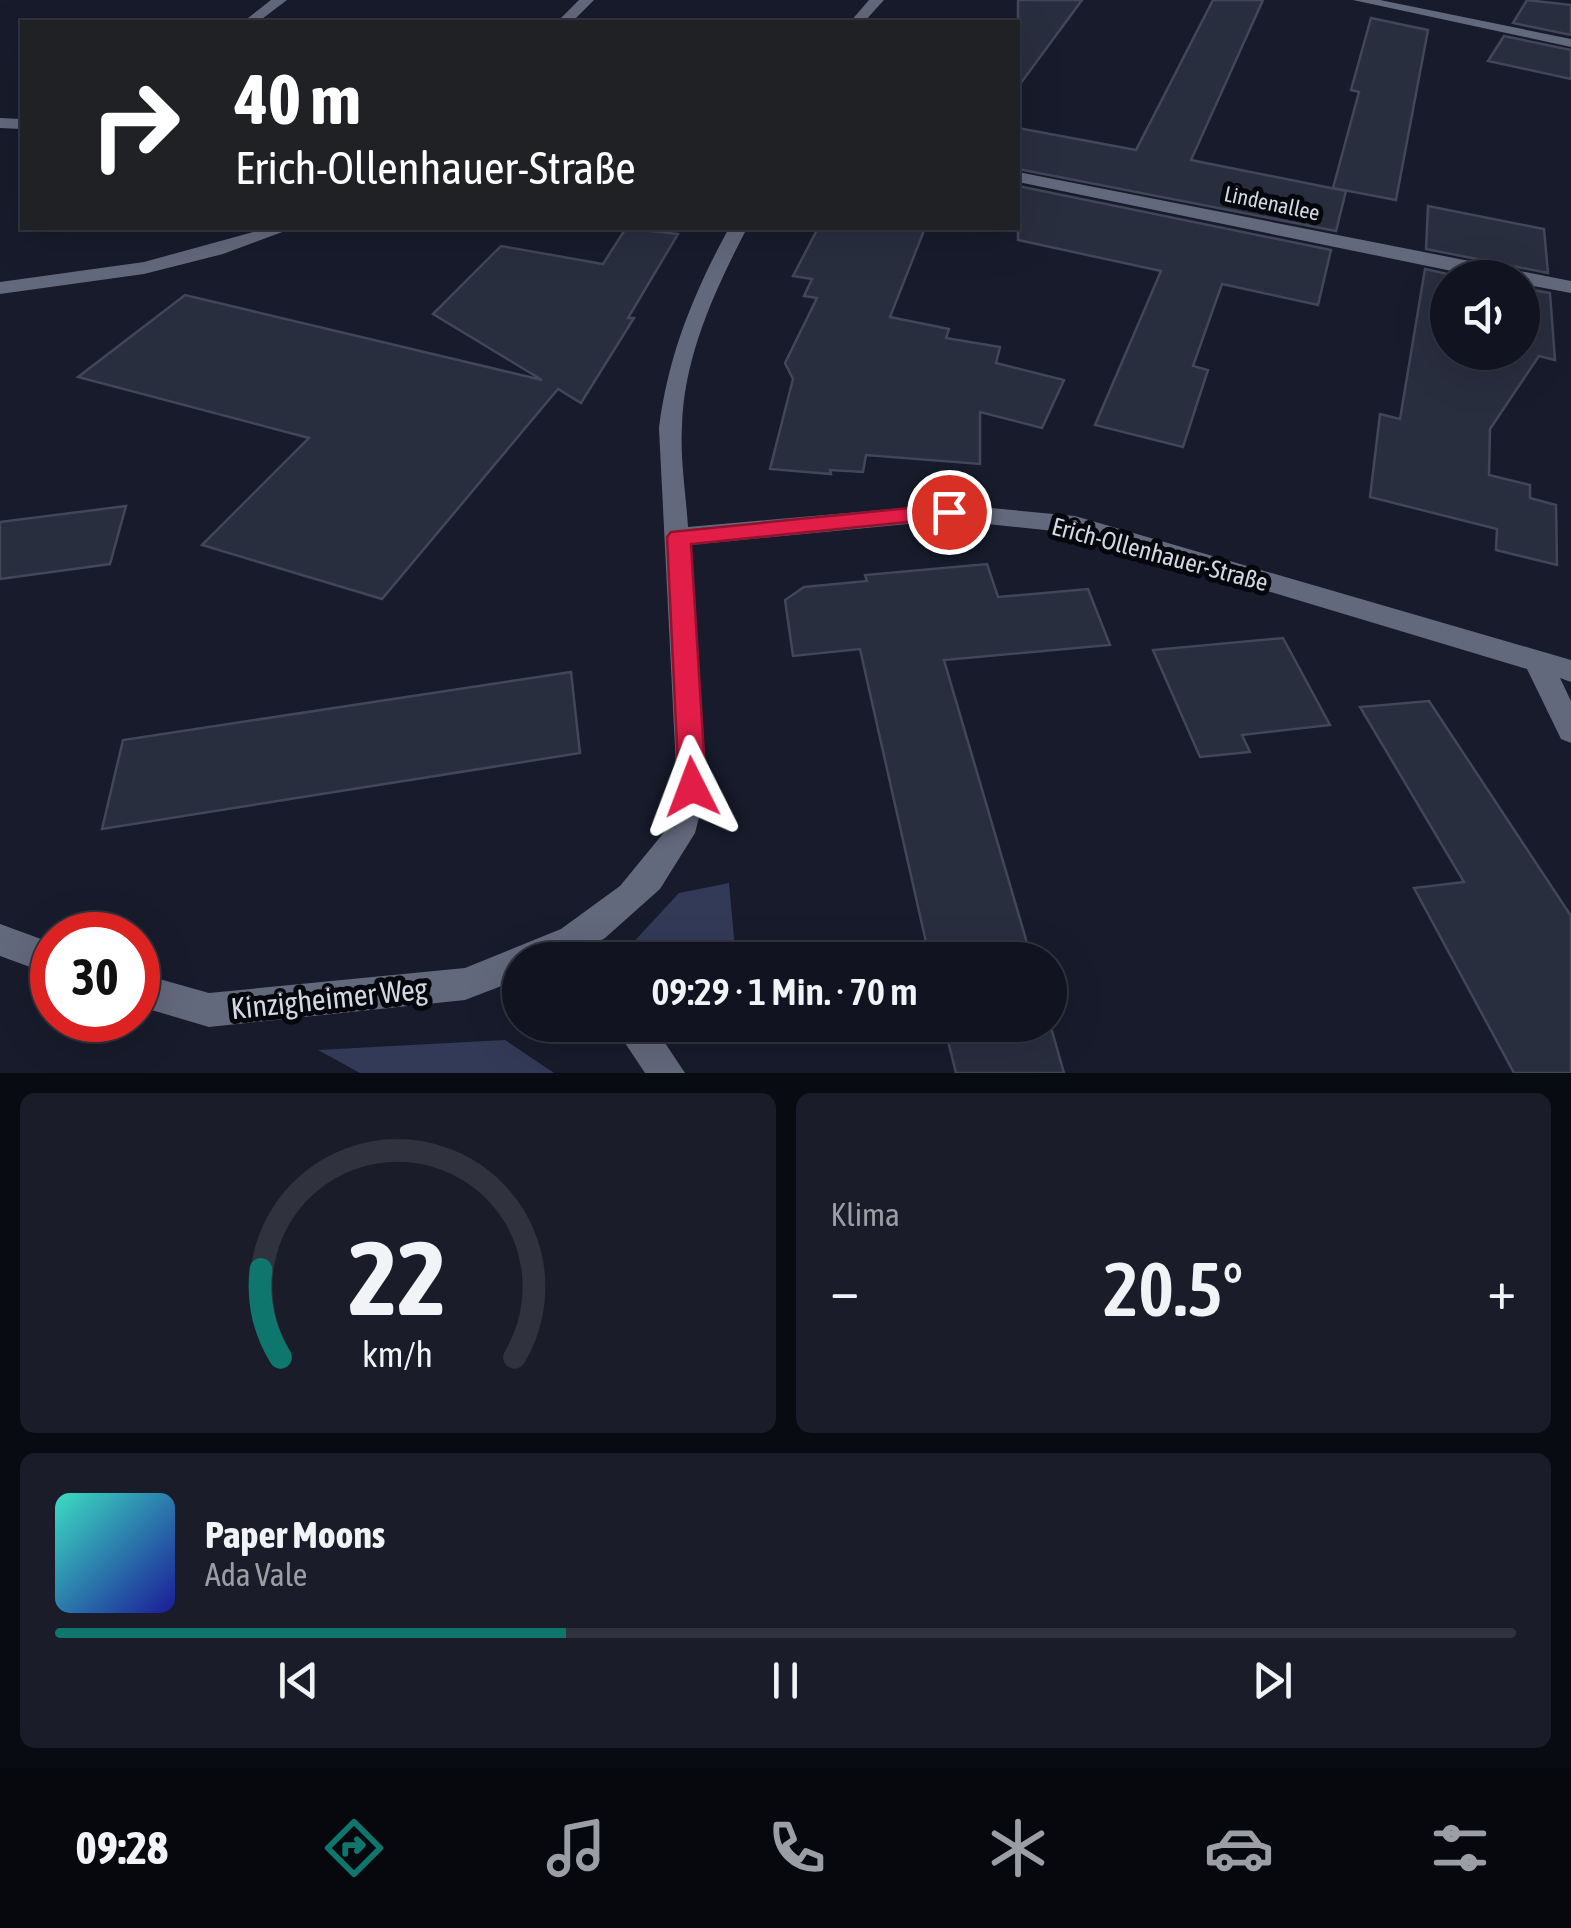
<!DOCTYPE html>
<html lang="de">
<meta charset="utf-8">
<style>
:root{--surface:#111420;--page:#1a1d29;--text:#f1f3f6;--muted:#9c9ea5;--line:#30333e;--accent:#0f766e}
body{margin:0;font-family:"Asap Condensed",sans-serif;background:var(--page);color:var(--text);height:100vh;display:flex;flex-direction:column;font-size:38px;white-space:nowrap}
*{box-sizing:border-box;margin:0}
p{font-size:32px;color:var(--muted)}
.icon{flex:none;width:55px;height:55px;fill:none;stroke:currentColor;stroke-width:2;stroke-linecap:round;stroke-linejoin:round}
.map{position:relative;height:1073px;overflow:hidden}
.details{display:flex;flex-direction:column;gap:20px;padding:20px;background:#090b12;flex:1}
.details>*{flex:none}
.guide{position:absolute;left:20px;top:20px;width:1000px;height:210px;border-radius:0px;box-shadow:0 10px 40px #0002,0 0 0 2px var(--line);background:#202124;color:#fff;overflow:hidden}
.tools{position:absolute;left:1430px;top:260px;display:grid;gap:20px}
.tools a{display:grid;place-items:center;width:110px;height:110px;border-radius:50%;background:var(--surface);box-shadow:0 10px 40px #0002,0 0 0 2px var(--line);font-size:50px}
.speed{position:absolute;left:30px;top:912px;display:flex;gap:20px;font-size:50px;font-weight:700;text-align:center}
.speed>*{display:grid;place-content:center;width:130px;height:130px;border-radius:50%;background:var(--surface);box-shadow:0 10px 40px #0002,0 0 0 2px var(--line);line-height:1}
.speed .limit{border:15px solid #d22;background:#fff;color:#111}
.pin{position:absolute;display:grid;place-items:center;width:85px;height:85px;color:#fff;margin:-42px;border:5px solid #fff;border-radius:50%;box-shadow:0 2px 10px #0007}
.me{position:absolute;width:110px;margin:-55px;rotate:357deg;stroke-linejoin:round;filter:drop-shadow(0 0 8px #0008)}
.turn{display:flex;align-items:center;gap:35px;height:210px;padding:0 50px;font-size:45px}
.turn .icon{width:130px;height:130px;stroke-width:2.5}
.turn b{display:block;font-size:70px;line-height:85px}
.big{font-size:75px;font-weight:600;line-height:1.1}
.details .tile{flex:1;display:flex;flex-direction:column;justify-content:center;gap:15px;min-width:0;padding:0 35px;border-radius:15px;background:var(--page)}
.details .dial{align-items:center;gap:0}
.dial svg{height:260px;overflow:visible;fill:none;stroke:var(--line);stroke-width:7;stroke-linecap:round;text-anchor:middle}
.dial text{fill:var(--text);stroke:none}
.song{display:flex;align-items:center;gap:30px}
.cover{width:120px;height:120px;border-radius:15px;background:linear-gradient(135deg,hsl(170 70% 55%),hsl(240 70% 35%))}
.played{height:10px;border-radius:5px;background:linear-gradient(90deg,var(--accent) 35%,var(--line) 35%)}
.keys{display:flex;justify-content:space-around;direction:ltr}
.heat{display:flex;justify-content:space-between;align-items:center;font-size:55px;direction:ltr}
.details .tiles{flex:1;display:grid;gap:20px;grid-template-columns:1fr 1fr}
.tile:last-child{grid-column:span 2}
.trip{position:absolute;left:502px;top:942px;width:565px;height:100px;border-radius:50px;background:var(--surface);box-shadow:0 10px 40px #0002,0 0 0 2px var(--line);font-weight:600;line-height:100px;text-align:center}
.dock{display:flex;height:160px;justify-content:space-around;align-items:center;background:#07080d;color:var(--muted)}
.dock .icon{width:70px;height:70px}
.dock .on{color:var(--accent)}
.dock b{font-size:45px;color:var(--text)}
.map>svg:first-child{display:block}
</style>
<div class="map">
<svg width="1571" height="1073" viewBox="0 0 1571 1073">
<rect width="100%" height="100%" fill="#171b2b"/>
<g fill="#323a58">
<polygon points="729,883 736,960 634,960 629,947 679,893"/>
<polygon points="505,1040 554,1073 360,1073 318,1050"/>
</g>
<g fill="#292e3f" stroke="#414658" stroke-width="2.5">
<polygon points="1018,0 1082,0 1018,87"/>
<polygon points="1213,0 1263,0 1191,160 1346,191 1336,231 1018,169 1018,128 1136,150"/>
<polygon points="1527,0 1571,5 1571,35 1513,23"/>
<polygon points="1371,18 1428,30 1396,200 1333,188 1359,92 1351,90"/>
<polygon points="1504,36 1571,50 1571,79 1488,61"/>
<polygon points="1018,186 1331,250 1318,305 1222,284 1193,366 1208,370 1183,447 1095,425 1161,271 1018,240"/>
<polygon points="1428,206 1544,229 1548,273 1426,249"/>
<polygon points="626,228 678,234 628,318 634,318 581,403 558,389 382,599 202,545 309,438 78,377 185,295 542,380 433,314 501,246 603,264"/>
<polygon points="818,228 925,228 890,317 949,329 946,338 1000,347 996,363 1064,380 1042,428 980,412 980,464 866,455 863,472 830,470 831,474 770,469 793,379 785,363 817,298 804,296 812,279 793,276"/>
<polygon points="1425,269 1465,278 1448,278 1448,352 1522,352 1522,288 1550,293 1555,360 1539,356 1490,429 1489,475 1530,485 1530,498 1556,505 1557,565 1496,550 1497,529 1370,497 1380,414 1400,419"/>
<polygon points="126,506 110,564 0,579 0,522"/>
<polygon points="987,564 998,597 1088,589 1110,645 944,660 1032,960 930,960 860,649 793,656 785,600 804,587 867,581 865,575"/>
<polygon points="1283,638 1330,725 1242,735 1250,752 1200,757 1153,650"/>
<polygon points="571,672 580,753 102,829 123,740"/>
<polygon points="1429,701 1571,916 1571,1073 1514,1073 1414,888 1464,882 1360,707"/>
<polygon points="1050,1024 1064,1073 956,1073 944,1025"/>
</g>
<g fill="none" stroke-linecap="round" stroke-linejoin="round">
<g fill="#63697c" fill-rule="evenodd">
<polygon points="271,0 287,0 258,22 243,22"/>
<polygon points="579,0 594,0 572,22 557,22"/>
<polygon points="869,0 884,0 864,22 850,22"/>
<polygon points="1353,0 1380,0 1571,39 1571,47"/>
<polygon points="0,118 22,119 22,129 0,128"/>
<polygon points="1018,172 1571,281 1571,293 1522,284 1522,278 1486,278 1018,182"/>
<polygon points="268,228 293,228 223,254 144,274 0,294 0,282 144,262"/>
<path d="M729,228H747C715,290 684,356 682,426C680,459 686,494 688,527L949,504L1075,516L1571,660V682L1560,678L1571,701V743L1561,739L1527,669L1074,533L949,520L690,545L707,787L695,833L660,889L605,938L567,960H520V979L465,1000L209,1027L138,1006V973L209,993L465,968L561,929L620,886L666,830L677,787L659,428C668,355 694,292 729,228Z"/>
<polygon points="0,924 52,943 52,975 0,956"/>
<polygon points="613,1025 653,1025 685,1073 645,1073"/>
</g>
</g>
<polygon fill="#e11d48" stroke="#92132f" stroke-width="2.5" points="949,504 960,512 957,517 691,544 706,787 702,795 692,799 683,795 679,787 667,537 671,532"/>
<g text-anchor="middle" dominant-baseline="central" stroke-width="10" stroke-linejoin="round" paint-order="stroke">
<g font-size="22" fill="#d4d8e3" stroke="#05070d">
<text transform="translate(1272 203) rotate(12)">Lindenallee</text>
</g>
<g font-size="25" fill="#d4d8e3" stroke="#05070d">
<text transform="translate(1160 554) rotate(15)">Erich-Ollenhauer-Straße</text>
</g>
<g font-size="30" fill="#d4d8e3" stroke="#05070d">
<text transform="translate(329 998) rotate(-6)">Kinzigheimer Weg</text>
</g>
</g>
</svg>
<div class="tools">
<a><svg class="icon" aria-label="sound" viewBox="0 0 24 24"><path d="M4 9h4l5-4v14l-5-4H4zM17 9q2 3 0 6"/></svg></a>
</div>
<div class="speed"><div class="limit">30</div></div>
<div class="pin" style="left:949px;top:512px;background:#d93025"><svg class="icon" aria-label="arrive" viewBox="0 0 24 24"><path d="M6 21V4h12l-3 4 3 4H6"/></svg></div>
<svg class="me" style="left:692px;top:787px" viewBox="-20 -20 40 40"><path d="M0-17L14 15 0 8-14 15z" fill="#e11d48" stroke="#fff" stroke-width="4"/></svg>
<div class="trip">09:29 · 1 Min. · 70 m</div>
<div class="guide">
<div class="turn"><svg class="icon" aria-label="right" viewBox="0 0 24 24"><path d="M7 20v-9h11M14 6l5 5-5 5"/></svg><div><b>40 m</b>Erich-Ollenhauer-Straße</div></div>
</div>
</div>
<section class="details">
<div class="tiles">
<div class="tile dial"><svg viewBox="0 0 100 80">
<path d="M14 69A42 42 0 1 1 86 69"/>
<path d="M14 69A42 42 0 0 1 8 42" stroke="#0f766e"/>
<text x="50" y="56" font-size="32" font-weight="700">22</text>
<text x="50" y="72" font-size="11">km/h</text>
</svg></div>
<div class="tile"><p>Klima</p>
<div class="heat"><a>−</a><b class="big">20.5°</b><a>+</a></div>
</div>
<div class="tile">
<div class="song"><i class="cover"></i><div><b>Paper Moons</b><p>Ada Vale</p></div></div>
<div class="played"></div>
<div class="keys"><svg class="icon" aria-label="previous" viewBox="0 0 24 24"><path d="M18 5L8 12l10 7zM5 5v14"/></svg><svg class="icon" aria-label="pause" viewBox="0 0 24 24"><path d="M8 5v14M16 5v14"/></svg><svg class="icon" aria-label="next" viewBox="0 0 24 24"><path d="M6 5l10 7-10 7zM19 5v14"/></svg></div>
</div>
</div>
</section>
<nav class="dock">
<b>09:28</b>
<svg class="icon on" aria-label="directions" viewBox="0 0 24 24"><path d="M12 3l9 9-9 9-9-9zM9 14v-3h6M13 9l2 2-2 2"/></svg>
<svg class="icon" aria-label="music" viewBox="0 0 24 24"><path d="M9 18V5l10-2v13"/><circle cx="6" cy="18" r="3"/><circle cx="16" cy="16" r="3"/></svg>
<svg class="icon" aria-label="phone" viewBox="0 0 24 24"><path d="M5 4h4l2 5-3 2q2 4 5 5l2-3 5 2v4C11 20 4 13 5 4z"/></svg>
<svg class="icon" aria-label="climate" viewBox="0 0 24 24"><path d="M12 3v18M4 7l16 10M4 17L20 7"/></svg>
<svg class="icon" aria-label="car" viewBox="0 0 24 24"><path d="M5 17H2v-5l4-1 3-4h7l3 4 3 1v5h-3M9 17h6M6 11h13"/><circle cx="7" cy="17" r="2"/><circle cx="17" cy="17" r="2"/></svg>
<svg class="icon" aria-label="filters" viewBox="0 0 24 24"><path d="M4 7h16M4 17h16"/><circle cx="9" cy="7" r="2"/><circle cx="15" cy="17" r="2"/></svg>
</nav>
